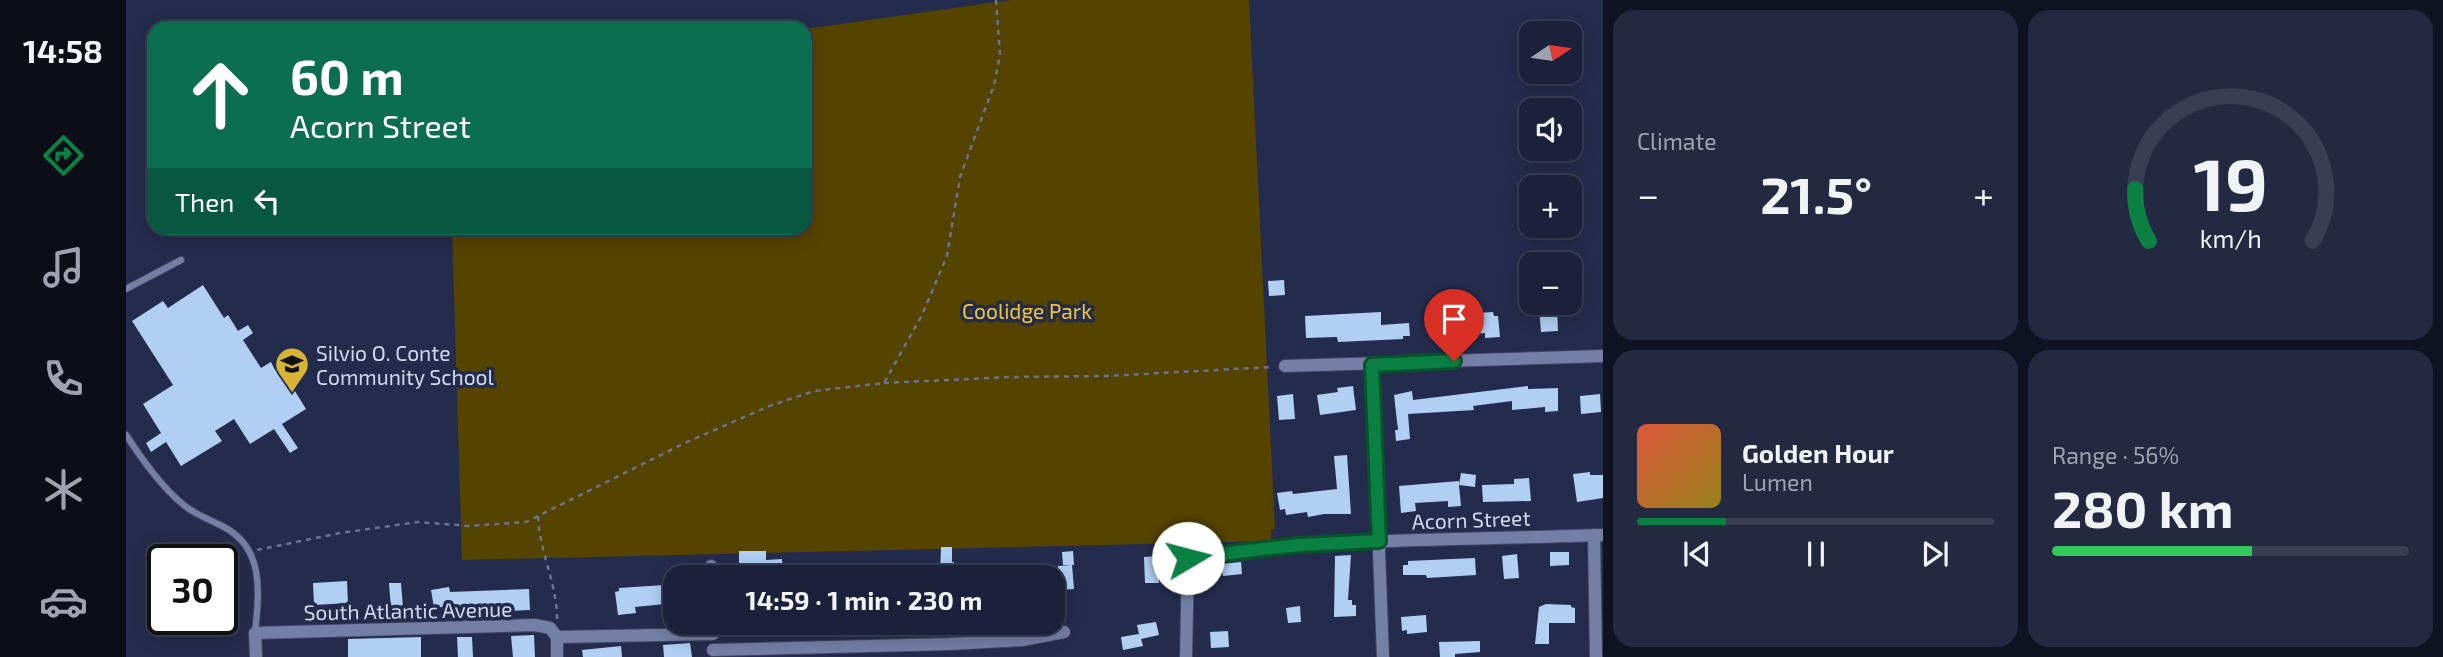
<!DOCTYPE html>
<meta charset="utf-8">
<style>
:root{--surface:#1b213a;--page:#242942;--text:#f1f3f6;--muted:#a0a3af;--line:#393e54;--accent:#0b8043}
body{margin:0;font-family:"Exo 2",sans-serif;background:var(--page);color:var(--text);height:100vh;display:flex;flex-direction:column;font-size:26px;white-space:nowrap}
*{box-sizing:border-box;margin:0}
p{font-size:23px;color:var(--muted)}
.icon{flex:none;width:38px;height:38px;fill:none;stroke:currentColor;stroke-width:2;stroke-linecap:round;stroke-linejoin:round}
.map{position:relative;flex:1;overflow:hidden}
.drawer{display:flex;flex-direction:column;gap:10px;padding:10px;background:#0f1220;width:840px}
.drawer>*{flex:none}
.top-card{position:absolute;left:21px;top:21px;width:665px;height:214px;border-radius:21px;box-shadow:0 4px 18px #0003,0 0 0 2px var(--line);background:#0b6e4f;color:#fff;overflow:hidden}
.needle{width:46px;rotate:77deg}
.tools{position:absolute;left:1393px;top:21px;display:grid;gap:14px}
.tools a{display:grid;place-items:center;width:63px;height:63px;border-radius:14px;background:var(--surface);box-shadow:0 4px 18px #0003,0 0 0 2px var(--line);font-size:35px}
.speed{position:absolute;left:21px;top:544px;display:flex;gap:14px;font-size:35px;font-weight:700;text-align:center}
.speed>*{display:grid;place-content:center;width:91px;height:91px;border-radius:50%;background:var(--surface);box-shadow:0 4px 18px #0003,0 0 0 2px var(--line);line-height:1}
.speed .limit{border:4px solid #111;border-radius:10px;background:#fff;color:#111}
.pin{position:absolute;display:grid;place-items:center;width:60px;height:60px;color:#fff;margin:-72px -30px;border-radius:50% 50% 50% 0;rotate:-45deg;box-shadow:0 0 7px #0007}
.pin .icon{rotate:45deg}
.me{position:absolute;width:77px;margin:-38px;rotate:82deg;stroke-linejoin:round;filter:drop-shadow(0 0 5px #0008)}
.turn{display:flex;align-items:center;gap:24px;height:147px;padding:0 28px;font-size:32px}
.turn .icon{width:91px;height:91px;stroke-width:2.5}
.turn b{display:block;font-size:49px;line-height:60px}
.then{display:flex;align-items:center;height:66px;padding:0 28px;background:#0003;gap:14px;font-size:26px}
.big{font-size:52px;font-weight:700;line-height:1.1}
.drawer .card{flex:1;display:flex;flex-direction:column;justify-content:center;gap:10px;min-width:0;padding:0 24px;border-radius:21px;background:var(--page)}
.drawer .dial{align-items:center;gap:0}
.dial svg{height:182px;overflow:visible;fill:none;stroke:var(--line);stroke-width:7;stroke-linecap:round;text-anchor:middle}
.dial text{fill:var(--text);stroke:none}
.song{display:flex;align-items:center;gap:21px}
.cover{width:84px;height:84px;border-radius:10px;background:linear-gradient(135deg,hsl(10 70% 55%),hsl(50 70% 35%))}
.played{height:7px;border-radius:4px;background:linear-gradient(90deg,var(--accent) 25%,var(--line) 25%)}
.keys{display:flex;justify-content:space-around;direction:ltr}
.heat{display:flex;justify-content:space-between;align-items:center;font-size:38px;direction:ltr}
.charge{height:10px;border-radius:5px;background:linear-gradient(90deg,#34c759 56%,var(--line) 0)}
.drawer .tiles{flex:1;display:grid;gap:10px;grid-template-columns:repeat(2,1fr)}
.trip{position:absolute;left:537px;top:565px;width:402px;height:70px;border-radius:21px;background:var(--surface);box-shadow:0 4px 18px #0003,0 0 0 2px var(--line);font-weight:700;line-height:70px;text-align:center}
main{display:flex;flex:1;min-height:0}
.tab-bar{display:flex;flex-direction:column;width:126px;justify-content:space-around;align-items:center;background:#0b0d17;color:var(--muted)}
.tab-bar .icon{width:49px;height:49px}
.tab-bar .current{color:var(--accent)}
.tab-bar b{font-size:32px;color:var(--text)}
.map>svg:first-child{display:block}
</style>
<main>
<nav class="tab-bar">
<b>14:58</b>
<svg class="icon current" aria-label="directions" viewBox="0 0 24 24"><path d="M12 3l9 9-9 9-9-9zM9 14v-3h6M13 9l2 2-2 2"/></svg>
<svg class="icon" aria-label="music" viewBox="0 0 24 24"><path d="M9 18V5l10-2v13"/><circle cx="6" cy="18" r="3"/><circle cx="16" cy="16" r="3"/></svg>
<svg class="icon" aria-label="phone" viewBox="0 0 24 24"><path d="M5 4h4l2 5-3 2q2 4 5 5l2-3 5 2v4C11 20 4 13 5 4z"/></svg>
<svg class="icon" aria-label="climate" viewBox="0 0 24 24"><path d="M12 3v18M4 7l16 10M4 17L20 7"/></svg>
<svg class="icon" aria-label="car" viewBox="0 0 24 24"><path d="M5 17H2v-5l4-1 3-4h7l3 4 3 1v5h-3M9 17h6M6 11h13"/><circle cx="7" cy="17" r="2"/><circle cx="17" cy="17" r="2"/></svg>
</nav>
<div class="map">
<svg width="1477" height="657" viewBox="0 0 1477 657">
<rect width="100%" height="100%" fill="#242c4d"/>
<polygon fill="#554300" points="885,0 1123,0 1149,529 1145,529 1145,541 336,560 326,228 679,228 679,29"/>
<g fill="#b0cff3">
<polygon points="1158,280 1159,295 1143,296 1142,281"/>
<polygon points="77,285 98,318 102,315 112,331 122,325 127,333 117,340 135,368 145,362 149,370 154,367 180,409 156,424 172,448 164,453 148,429 124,444 108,419 89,431 96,441 55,466 40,442 25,452 20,443 35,433 17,404 47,385 6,321 37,301 42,308"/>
<polygon points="1431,306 1432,331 1415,332 1413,307"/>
<polygon points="1335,309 1336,314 1367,312 1368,316 1372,316 1374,337 1359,338 1359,333 1332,336 1332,332 1327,333 1324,310"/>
<polygon points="1255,312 1255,325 1283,323 1284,336 1277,336 1277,339 1212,342 1211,337 1180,338 1179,316"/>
<polygon points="1227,386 1230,410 1194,415 1191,395 1212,392 1211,388"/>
<polygon points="1402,386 1402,389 1432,388 1432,411 1419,412 1419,407 1386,410 1386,401 1347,406 1348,410 1282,414 1284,439 1270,441 1269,430 1272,430 1268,395 1286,391 1287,400"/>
<polygon points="1167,394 1169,419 1153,420 1151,396"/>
<polygon points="1474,394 1475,412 1455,414 1454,396"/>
<polygon points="1221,455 1225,514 1198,514 1182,517 1181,512 1160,515 1159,509 1154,510 1151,493 1166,491 1167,494 1211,489 1208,456"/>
<polygon points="1464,472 1464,475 1477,475 1477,498 1451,502 1447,474"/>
<polygon points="1335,473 1350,475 1349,487 1333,485 1335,506 1322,507 1322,501 1289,503 1290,511 1275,513 1273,486 1333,481 1333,485"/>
<polygon points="1403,478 1405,501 1357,502 1356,485 1388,484 1388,479"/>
<polygon points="815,547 826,547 826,562 828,562 829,573 814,575"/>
<polygon points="613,551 640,551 640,560 656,559 657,571 631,573 631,567 613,567"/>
<polygon points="947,551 948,565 937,565 936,552"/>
<polygon points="1424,552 1443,552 1443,565 1424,566"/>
<polygon points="1391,554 1393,578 1378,579 1376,556"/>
<polygon points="1225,555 1222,600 1226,600 1226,605 1230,605 1230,616 1208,617 1209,556"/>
<polygon points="1031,556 1033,583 1019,583 1018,557"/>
<polygon points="1349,558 1350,575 1301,578 1300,575 1277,575 1277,565 1282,565 1282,561"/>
<polygon points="1115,562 1116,574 1097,576 1095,564"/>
<polygon points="946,565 948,589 934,590 932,566"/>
<polygon points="888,566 888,578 874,578 873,567"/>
<polygon points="221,581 222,603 188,605 187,583"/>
<polygon points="263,583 275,583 277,608 265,609"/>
<polygon points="538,585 539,604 509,607 510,613 492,615 489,592 493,591 493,588"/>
<polygon points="323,587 324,592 403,589 404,610 334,613 334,605 308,608 305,590"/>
<polygon points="1420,604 1445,605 1445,607 1449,608 1449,623 1423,623 1423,644 1409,644 1413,607"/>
<polygon points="1174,606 1175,622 1162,623 1160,608"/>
<polygon points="1300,615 1301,632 1281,634 1281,630 1276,631 1275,617"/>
<polygon points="1030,622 1033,635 1015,639 1017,646 997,650 995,637 1013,634 1011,625"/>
<polygon points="1102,631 1103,647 1085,648 1084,632"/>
<polygon points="408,635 409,657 387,657 385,636"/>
<polygon points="295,637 295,657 222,657 222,639"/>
<polygon points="331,637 346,637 347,657 332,657"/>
<polygon points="1354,641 1354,652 1329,654 1329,657 1314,657 1313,642"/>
<polygon points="564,643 566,657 538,657 537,645"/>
<polygon points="495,646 496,657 457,657 456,650"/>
</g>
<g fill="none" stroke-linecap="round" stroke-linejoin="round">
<g stroke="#404762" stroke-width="8">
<g id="service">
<polyline points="0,289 55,260"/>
<path d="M0,435C16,459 36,488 59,506C70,515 85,520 98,527C139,549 133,593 129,633"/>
</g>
</g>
<g stroke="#404762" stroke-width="14">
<g id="minor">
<polyline points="1246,365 1257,657"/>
<polyline points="1159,366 1477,356"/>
<polyline points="1468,535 1470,657"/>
<polyline points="585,566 585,578"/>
<polyline points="431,637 587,634"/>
<polyline points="431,637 431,657"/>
<polyline points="587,650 823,644 897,640 938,632"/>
<polyline points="130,657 129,633 409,625 424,628 431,637"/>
<path d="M1060,657L1062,558C1199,538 1338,540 1477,535"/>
</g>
</g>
<g stroke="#6c738f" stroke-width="2.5" stroke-dasharray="5 5" stroke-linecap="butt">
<polyline points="758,383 885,377 979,376 1146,367"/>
<path d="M412,516C413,551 431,583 431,619"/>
<polyline points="131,550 214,533 292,522 343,526 400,522 561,442 646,405 688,391 758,383 796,315 821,256 834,177 868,85 874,55 870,0"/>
</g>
<use href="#service" stroke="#747fa5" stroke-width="6"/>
<use href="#minor" stroke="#747fa5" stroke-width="12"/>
</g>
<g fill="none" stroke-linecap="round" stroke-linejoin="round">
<g stroke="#07532c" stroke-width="18">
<polyline id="route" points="1062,558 1172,545 1253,541 1246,365 1328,361"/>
</g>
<use href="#route" stroke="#0b8043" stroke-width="12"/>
</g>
<defs>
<g id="school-pin" transform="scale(1.75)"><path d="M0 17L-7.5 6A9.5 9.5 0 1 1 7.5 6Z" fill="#d8b434" stroke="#242c4d"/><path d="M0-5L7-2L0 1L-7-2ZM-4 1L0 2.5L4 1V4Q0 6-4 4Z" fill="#111"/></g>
</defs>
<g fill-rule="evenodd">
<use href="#school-pin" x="166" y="364"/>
</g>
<g text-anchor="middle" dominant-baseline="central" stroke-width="7" stroke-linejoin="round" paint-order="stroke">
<g font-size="21" fill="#f1c730" stroke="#242c4d">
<text x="901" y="310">Coolidge Park</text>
</g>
<g font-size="21" fill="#d3daef" stroke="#242c4d" text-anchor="start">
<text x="190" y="352">Silvio O. Conte<tspan x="190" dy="24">Community School</tspan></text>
</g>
<g font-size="21" fill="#d3daef" stroke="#242c4d">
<text transform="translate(1345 519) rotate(-2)">Acorn Street</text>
<text transform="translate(282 610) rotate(-1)">South Atlantic Avenue</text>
</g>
</g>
</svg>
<div class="tools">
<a><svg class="needle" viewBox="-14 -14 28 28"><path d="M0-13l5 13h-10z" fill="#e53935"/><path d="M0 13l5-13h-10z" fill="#a0a3af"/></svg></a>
<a><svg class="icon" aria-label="sound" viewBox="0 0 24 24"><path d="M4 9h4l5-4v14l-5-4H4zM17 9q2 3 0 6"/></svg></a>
<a>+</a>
<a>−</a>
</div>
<div class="speed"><div class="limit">30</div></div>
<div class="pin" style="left:1328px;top:361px;background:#d93025"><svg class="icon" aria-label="arrive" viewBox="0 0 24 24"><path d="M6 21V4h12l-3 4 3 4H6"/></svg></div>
<svg class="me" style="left:1062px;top:558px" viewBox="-20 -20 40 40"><circle r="19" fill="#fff"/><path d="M0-13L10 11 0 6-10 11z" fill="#0b8043"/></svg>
<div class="trip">14:59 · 1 min · 230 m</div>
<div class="top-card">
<div class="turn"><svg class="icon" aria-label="ahead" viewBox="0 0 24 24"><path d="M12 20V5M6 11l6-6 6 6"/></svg><div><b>60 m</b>Acorn Street</div></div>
<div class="then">Then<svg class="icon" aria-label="left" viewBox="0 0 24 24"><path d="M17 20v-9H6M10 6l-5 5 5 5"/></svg></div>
</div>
</div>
<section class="drawer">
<div class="tiles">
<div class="card"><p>Climate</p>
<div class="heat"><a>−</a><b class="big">21.5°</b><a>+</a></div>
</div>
<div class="card dial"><svg viewBox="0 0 100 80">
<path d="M14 69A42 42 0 1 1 86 69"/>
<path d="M14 69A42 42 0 0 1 8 46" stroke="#0b8043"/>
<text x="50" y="56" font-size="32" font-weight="700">19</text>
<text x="50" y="72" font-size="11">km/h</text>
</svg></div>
<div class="card">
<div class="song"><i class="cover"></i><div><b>Golden Hour</b><p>Lumen</p></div></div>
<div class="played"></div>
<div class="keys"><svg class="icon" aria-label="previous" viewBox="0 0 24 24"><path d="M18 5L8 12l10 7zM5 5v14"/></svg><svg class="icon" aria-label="pause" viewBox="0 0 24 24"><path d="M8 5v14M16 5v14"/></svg><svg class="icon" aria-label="next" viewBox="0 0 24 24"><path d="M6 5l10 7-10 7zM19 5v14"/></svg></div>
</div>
<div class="card"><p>Range · 56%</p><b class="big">280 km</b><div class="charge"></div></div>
</div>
</section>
</main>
